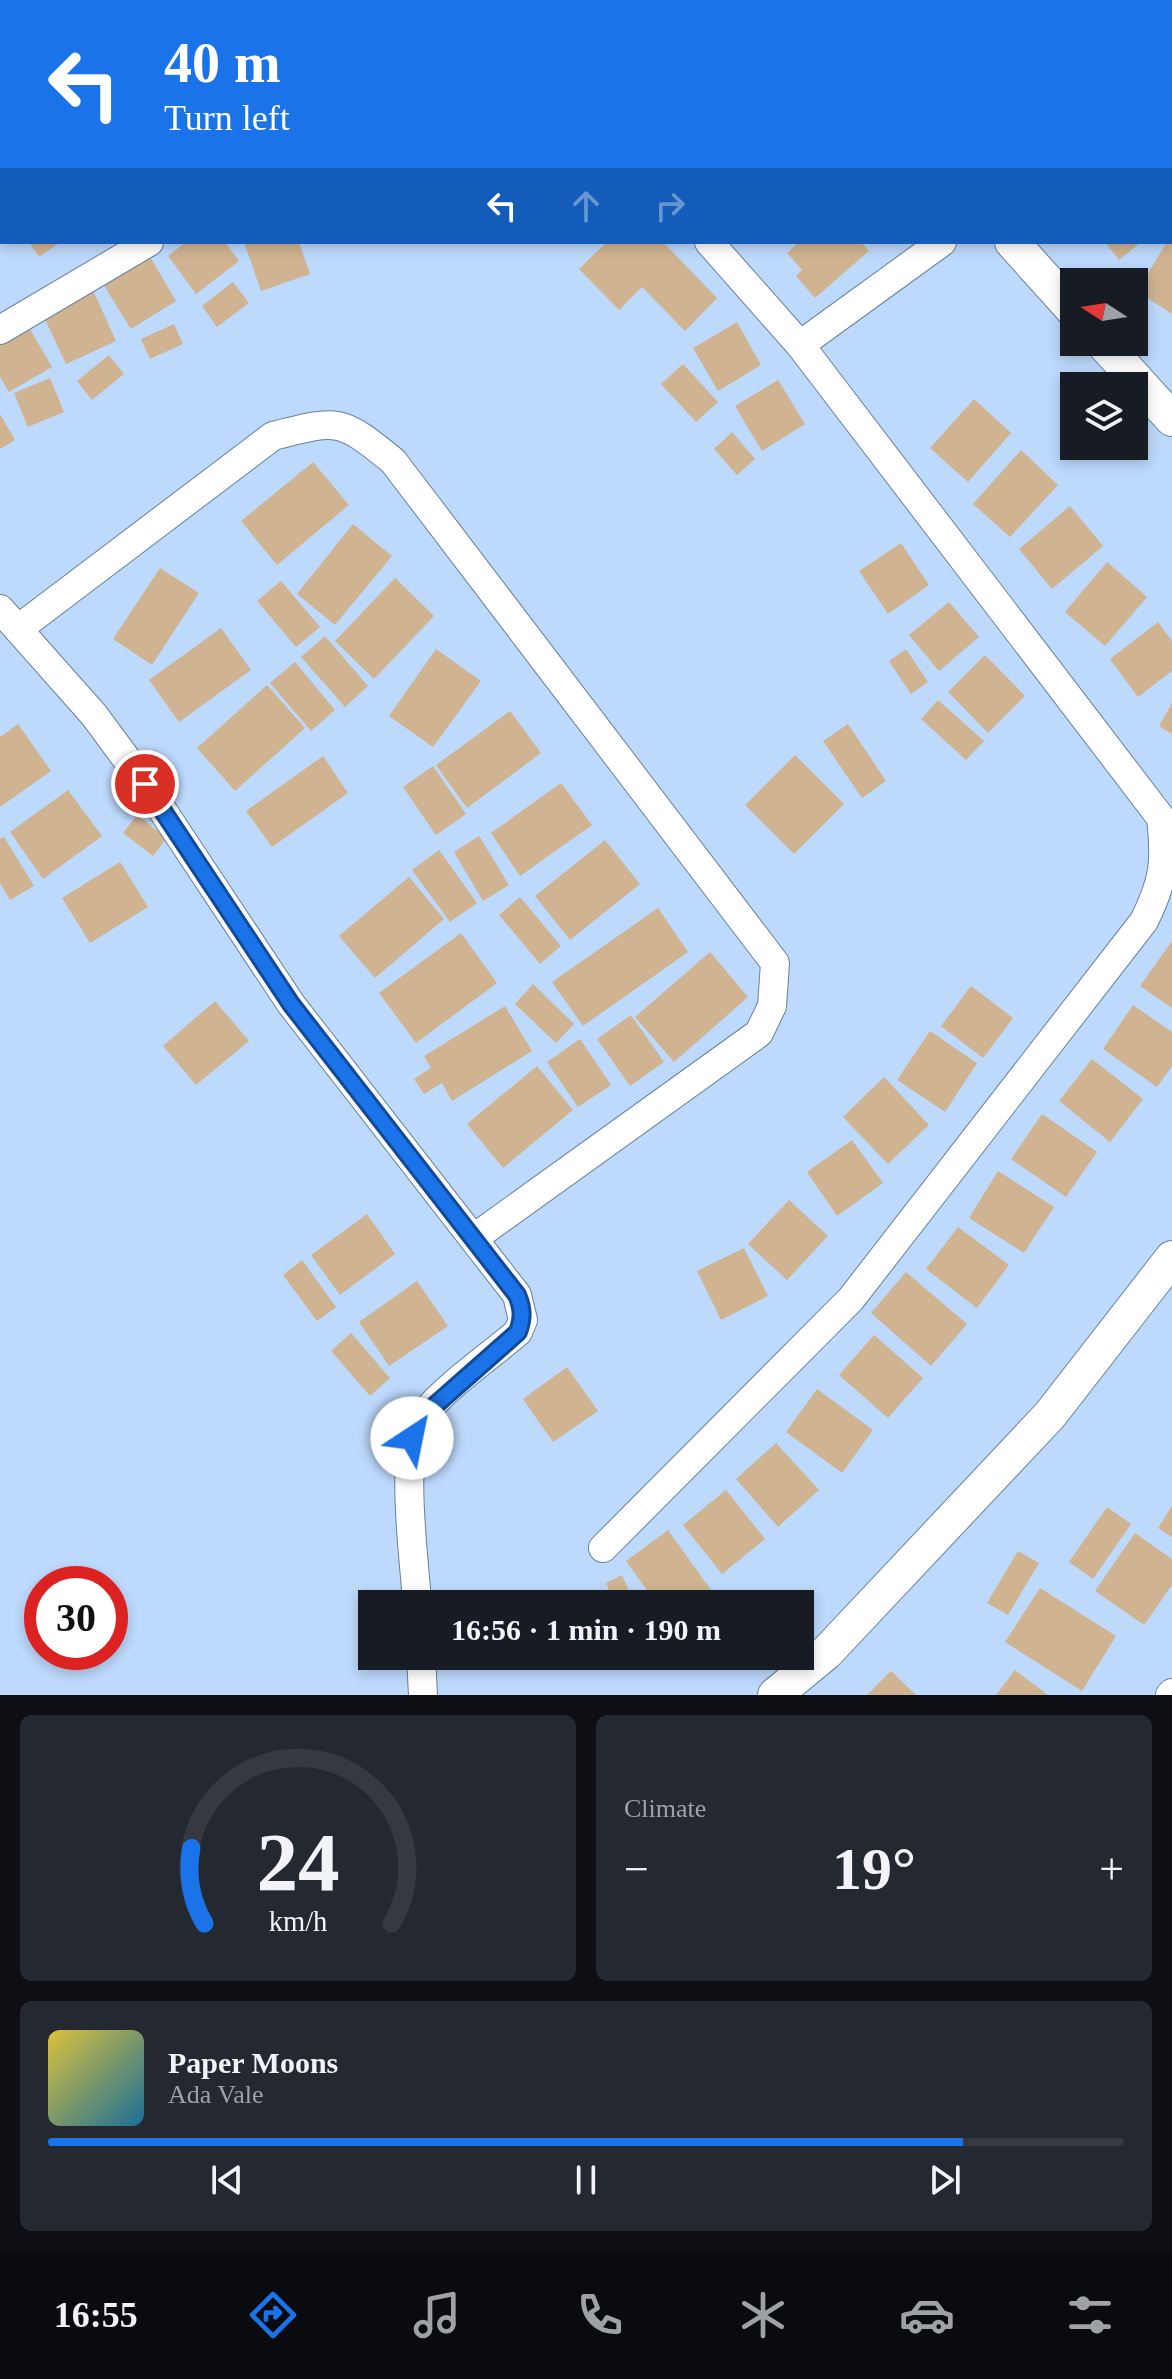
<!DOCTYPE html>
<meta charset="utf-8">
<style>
:root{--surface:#171b24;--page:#242831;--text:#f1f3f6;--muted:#9ea1a6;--line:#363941;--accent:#1a73e8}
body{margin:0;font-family:Georgia,serif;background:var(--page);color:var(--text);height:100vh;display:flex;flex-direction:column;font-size:30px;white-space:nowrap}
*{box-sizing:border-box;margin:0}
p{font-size:26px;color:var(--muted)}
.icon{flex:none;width:44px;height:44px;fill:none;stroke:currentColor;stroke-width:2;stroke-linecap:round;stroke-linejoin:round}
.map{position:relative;height:1695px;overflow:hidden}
.sheet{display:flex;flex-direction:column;gap:20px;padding:20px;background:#0d0f14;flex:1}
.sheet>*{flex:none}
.hud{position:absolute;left:0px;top:0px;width:1172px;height:244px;box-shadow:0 4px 12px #0003;background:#1a73e8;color:#fff;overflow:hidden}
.needle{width:52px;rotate:282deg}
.fabs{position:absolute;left:1060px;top:268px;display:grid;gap:16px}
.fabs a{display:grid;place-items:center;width:88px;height:88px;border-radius:0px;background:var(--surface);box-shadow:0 4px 12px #0003;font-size:40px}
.speed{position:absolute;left:24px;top:1566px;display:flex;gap:16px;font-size:40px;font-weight:700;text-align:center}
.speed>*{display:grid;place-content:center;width:104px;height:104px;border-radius:50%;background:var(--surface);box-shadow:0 4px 12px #0003;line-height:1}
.speed .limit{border:12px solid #d22;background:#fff;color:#111}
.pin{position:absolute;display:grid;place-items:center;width:68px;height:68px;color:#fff;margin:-34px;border:4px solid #fff;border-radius:50%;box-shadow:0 2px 8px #0007}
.me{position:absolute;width:88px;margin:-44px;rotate:34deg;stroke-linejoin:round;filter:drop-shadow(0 0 6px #0008)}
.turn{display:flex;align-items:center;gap:28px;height:168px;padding:0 32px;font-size:36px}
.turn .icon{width:104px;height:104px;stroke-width:2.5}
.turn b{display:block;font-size:56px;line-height:68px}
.lanes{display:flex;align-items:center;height:76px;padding:0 32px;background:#0003;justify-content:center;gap:40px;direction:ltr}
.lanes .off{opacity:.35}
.big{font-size:60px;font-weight:600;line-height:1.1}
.sheet .card{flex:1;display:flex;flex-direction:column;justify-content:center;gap:12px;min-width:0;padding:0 28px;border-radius:12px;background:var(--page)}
.sheet .dial{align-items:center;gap:0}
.dial svg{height:208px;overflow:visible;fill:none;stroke:var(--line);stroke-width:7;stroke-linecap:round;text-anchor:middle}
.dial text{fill:var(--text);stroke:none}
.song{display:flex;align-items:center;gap:24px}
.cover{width:96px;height:96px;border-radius:12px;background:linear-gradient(135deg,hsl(50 70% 55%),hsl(200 70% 35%))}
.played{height:8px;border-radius:4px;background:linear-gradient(90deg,var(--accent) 85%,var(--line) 85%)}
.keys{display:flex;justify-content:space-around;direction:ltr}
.heat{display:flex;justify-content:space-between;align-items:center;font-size:44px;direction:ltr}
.sheet .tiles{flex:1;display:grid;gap:20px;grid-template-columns:1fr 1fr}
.card:last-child{grid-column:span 2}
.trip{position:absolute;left:358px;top:1590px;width:456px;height:80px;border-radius:0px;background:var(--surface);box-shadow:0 4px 12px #0003;font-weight:600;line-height:80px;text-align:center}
.dock{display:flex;height:128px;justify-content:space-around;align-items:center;background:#090b0e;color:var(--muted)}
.dock .icon{width:56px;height:56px}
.dock .active{color:var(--accent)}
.dock b{font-size:36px;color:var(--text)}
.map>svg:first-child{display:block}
</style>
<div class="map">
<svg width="1172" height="1695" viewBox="0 0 1172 1695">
<rect width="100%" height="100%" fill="#bdd9fc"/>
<g fill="#d0b492">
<polygon points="29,242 61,242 39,257"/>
<polygon points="186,242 225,242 239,261 196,294 168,256"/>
<polygon points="244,242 299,242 310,274 261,291"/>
<polygon points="607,242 663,242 717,298 685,331 642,287 619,310 579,269"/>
<polygon points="799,242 861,242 869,251 815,298 796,276 802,270 787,253"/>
<polygon points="1105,242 1141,242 1119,260"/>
<polygon points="1167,242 1172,242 1172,314 1137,291"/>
<polygon points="149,255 176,301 131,329 103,284"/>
<polygon points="233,282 249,303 217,327 202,306"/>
<polygon points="93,290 116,341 66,364 42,313"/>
<polygon points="737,322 761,365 718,391 693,348"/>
<polygon points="27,324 52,367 9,392 0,377 0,340"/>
<polygon points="174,324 183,344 150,359 141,339"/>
<polygon points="109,355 124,374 92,400 77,381"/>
<polygon points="683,364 718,402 696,422 661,384"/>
<polygon points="50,378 64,412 28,427 14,393"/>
<polygon points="778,380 805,424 762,451 735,406"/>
<polygon points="974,399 1011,433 968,482 930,448"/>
<polygon points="0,414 15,440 0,449"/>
<polygon points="732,432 755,459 737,475 714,449"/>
<polygon points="1021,450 1058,485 1010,537 973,504"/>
<polygon points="313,462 349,505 277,565 241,521"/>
<polygon points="1070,506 1103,546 1052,589 1019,549"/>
<polygon points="353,524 392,556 335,625 297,594"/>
<polygon points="901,543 929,585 888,614 859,571"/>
<polygon points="1107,562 1147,597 1105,646 1065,612"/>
<polygon points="160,568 199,593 152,665 113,639"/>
<polygon points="395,578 434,616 374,679 335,641"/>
<polygon points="281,581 320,627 296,647 257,601"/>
<polygon points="949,602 979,637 939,671 909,635"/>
<polygon points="1158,622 1172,641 1172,671 1138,697 1110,659"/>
<polygon points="221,628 251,670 179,722 149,680"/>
<polygon points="325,636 368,686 345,707 301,657"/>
<polygon points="436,649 481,681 433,747 389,716"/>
<polygon points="906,649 928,682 911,694 889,661"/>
<polygon points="985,655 1025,696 988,733 948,692"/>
<polygon points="295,662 335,710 311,731 270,683"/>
<polygon points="267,685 305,728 235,791 197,748"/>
<polygon points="938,700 984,741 966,760 921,719"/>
<polygon points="1172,703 1172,734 1159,726"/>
<polygon points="510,711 541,753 467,808 436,765"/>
<polygon points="18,724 51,771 0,807 0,737"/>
<polygon points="848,724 886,781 862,798 823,741"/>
<polygon points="795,755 844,804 794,854 745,805"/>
<polygon points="323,756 348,793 272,847 246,811"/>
<polygon points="433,766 466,814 436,835 403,787"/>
<polygon points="561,783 592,825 520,876 491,833"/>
<polygon points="68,790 102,836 43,879 10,832"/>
<polygon points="137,815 167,838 153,856 123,833"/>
<polygon points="479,836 509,885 483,901 454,852"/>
<polygon points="4,837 34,886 10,900 0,883 0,839"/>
<polygon points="605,840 640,884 570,940 535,896"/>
<polygon points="439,850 477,903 450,922 412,870"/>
<polygon points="120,862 148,907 90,943 62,898"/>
<polygon points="409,877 444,919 375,978 339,936"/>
<polygon points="520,897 561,946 540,964 499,915"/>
<polygon points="658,908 688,952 583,1026 552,982"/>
<polygon points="461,933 497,983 416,1043 379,993"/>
<polygon points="1172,941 1172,1008 1140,986"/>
<polygon points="710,952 748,997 674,1062 635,1017"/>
<polygon points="533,984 574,1024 556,1043 515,1004"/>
<polygon points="971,986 1013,1018 983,1058 941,1026"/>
<polygon points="215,1001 249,1041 196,1085 163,1046"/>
<polygon points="1133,1005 1172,1032 1172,1066 1157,1087 1103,1049"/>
<polygon points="505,1006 532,1051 452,1101 442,1083 424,1094 414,1079 431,1068 424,1056"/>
<polygon points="631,1015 664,1062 630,1086 597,1039"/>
<polygon points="930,1031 977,1063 945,1112 897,1080"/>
<polygon points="580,1039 611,1085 578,1107 547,1062"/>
<polygon points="1092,1059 1143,1099 1110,1142 1059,1101"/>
<polygon points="537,1066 573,1110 503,1168 467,1124"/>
<polygon points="884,1077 929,1125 888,1164 843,1117"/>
<polygon points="1042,1114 1097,1152 1066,1197 1011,1159"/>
<polygon points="852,1140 883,1183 837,1216 807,1172"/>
<polygon points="998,1171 1054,1207 1024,1253 969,1218"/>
<polygon points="789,1200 828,1236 787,1280 748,1244"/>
<polygon points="367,1214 395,1254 340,1295 311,1255"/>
<polygon points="958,1227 1009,1265 977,1308 926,1269"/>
<polygon points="744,1248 768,1296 721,1320 697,1271"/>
<polygon points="302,1260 336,1307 317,1321 283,1275"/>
<polygon points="906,1272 967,1324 931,1366 871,1313"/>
<polygon points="417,1281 448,1326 389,1366 359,1322"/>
<polygon points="351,1333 390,1378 370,1396 331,1351"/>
<polygon points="874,1335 923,1378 888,1418 839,1375"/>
<polygon points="567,1367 598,1411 553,1442 523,1399"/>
<polygon points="817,1389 873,1430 842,1473 786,1432"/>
<polygon points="776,1443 819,1490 778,1527 736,1479"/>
<polygon points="726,1490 765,1539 722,1574 683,1525"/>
<polygon points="1172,1506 1172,1537 1158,1528"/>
<polygon points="1107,1507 1131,1524 1093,1579 1069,1562"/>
<polygon points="668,1530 711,1590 691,1604 657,1604 626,1561"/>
<polygon points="1135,1533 1172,1559 1172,1585 1144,1625 1095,1591"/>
<polygon points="1018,1551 1039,1563 1008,1615 987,1603"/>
<polygon points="622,1575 635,1604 615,1604 606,1583"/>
<polygon points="1040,1588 1116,1636 1082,1691 1005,1642"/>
<polygon points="1015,1670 1048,1695 996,1695"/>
<polygon points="891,1671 916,1695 867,1695"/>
</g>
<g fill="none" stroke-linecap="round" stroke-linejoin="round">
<g stroke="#66809f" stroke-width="30">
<g id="minor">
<polyline points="512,0 513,2"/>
<polyline points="1068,0 1069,2"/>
<polyline points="259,2 263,0"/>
<polyline points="1170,127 1172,130"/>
<polyline points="0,162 2,161"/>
<polyline points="0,330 149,242"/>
<polyline points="800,345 942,242"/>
<path d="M0,609L94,715L145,784L291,1004L517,1295L523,1320L518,1332C489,1357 448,1385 424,1414C397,1450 415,1558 417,1604"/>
<path d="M18,629L273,436C339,419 340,418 393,461L775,963L772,1006L759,1033L474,1238"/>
<path d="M603,1548L851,1299L1144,921C1164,881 1166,862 1161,818L800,345L709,242"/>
<polyline points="421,1656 423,1695"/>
<polyline points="1170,1695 1172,1693"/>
</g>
</g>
<g stroke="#66809f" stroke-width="36">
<g id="tertiary">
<polyline points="774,0 777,2"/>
<polyline points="1012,242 1074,311"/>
<polyline points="1102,342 1172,419"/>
<polyline points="775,1695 826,1653 1050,1415 1172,1258"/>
</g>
</g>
<use href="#minor" stroke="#fff" stroke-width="28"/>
<use href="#tertiary" stroke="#fff" stroke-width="34"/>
</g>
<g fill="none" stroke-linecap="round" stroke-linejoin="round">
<g stroke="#114b97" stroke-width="20">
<path id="route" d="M145,784L291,1004L517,1295C523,1309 523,1318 518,1332L424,1415L412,1438"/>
</g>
<use href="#route" stroke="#1a73e8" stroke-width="14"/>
</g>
</svg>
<div class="fabs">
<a><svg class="needle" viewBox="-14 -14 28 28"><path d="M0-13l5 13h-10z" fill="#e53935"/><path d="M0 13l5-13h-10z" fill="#9ea1a6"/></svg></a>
<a><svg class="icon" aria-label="layers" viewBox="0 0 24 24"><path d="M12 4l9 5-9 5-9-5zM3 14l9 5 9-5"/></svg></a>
</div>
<div class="speed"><div class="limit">30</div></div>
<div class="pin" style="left:145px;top:784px;background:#d93025"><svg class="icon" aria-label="arrive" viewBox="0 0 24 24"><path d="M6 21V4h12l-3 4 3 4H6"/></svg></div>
<svg class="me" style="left:412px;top:1438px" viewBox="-20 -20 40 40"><circle r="19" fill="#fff"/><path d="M0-13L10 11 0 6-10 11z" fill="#1a73e8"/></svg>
<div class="trip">16:56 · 1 min · 190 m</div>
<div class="hud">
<div class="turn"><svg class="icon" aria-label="left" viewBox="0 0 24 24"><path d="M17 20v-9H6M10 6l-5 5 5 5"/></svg><div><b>40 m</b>Turn left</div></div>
<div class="lanes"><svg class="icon" aria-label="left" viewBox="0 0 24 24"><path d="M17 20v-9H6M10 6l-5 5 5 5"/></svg><svg class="icon off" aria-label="ahead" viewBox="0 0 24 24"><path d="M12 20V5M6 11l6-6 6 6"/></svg><svg class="icon off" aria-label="right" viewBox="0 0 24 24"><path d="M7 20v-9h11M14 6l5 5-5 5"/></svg></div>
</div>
</div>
<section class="sheet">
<div class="tiles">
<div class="card dial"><svg viewBox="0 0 100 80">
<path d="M14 69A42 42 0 1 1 86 69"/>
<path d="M14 69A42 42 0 0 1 9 40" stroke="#1a73e8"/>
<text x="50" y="56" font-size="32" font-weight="700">24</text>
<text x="50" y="72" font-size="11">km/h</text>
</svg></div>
<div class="card"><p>Climate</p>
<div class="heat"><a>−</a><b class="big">19°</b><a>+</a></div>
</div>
<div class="card">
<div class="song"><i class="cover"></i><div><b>Paper Moons</b><p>Ada Vale</p></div></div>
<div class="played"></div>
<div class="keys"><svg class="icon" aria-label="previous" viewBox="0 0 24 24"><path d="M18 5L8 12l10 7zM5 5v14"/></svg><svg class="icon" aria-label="pause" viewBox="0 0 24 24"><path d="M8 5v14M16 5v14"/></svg><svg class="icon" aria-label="next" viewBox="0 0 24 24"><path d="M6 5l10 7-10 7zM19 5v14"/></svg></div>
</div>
</div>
</section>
<nav class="dock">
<b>16:55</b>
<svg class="icon active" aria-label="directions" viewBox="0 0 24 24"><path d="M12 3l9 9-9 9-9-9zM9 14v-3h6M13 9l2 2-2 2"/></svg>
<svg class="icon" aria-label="music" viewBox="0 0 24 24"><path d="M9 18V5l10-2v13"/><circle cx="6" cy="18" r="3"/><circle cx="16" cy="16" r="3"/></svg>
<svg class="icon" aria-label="phone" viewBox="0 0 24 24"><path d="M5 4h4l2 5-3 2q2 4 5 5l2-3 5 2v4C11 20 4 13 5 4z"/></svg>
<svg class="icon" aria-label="climate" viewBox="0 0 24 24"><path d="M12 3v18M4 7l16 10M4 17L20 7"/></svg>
<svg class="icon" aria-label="car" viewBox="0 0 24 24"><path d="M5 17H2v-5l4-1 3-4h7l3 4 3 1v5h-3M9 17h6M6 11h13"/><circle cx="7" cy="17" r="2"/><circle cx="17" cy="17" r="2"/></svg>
<svg class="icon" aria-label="filters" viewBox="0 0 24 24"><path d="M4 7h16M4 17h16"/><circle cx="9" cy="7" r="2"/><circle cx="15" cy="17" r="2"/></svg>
</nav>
